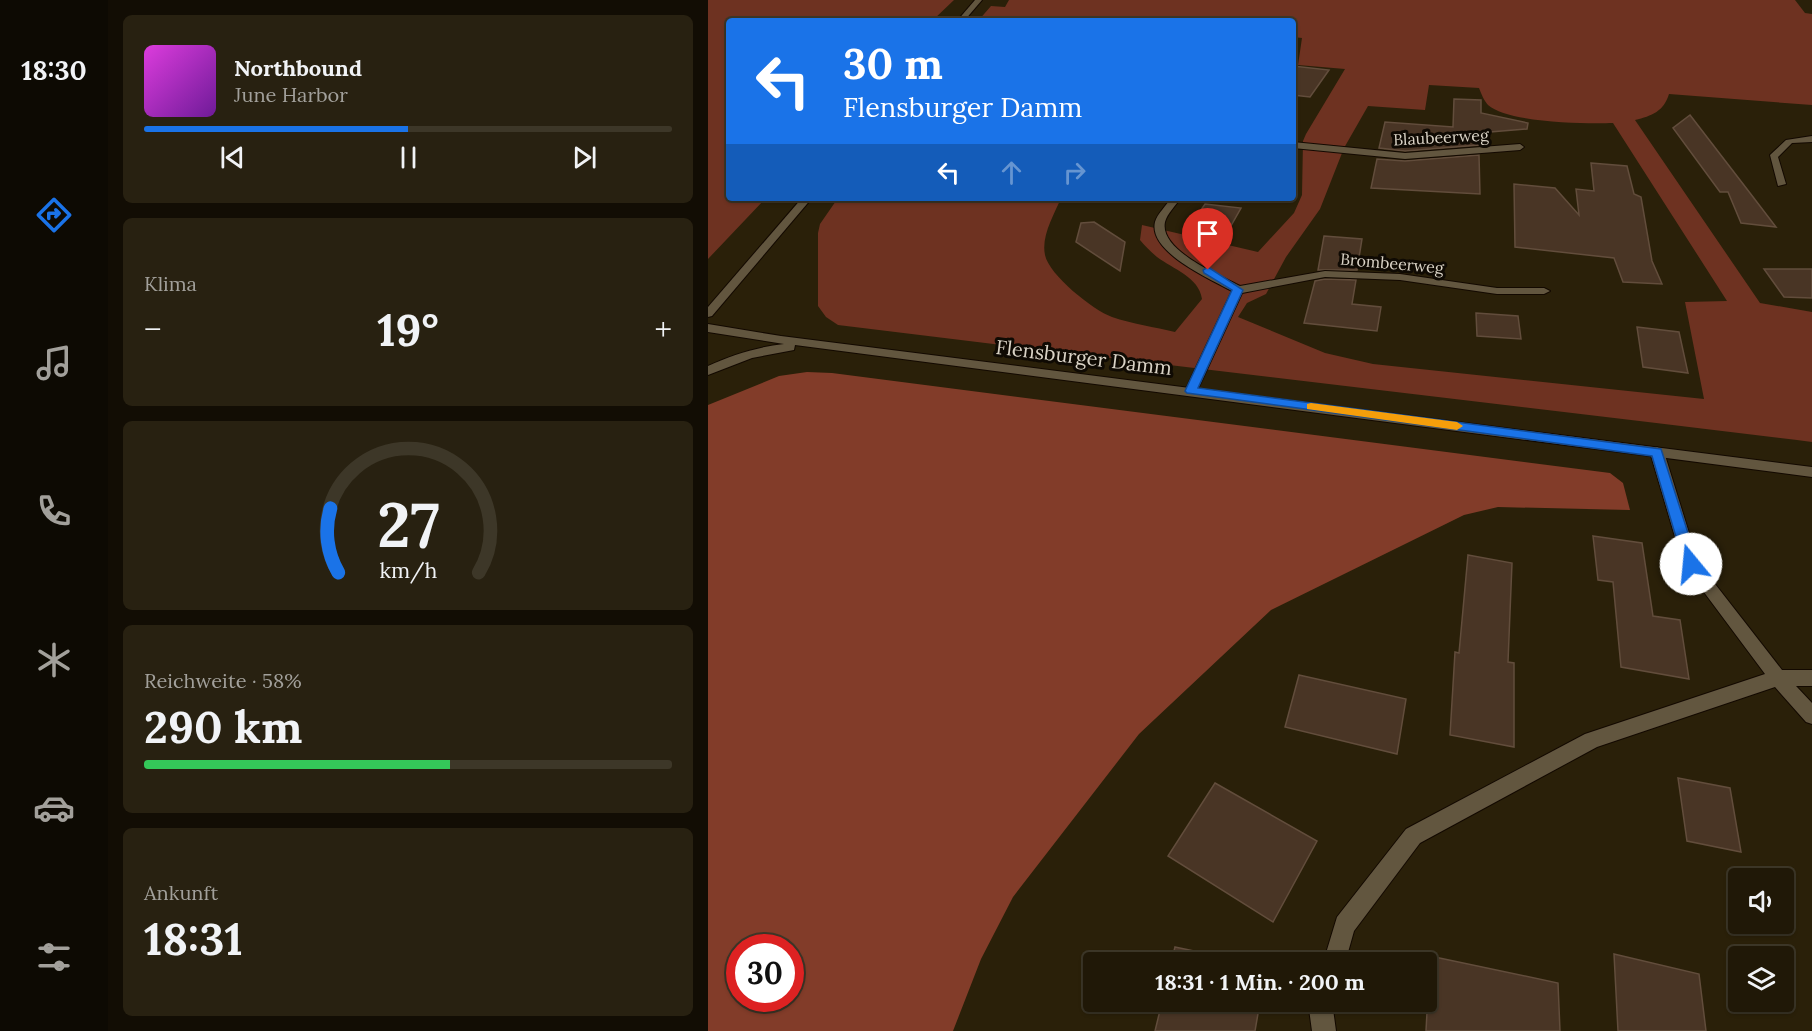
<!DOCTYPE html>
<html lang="de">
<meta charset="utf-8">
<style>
:root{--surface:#201807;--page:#282111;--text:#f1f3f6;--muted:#a2a09b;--line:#3d3728;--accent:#1a73e8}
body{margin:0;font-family:Lora,serif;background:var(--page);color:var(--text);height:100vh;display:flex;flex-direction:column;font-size:22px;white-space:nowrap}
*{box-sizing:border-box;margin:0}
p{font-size:20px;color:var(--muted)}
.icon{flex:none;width:33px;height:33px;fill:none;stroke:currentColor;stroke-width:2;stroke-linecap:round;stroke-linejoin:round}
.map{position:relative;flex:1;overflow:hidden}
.details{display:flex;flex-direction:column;gap:15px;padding:15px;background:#120d04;width:600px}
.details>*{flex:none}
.banner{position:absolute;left:18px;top:18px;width:570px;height:183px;border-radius:6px;box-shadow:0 2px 4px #0004,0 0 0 2px var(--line);background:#1a73e8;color:#fff;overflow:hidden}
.tools{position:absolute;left:1020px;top:868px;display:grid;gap:12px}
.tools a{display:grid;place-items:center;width:66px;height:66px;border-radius:6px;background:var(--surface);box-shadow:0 2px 4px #0004,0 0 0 2px var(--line);font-size:30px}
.speed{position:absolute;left:18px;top:934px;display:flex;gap:12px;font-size:30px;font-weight:700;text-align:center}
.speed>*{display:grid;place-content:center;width:78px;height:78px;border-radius:50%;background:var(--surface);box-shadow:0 2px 4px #0004,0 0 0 2px var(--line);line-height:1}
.speed .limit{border:9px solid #d22;background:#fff;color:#111}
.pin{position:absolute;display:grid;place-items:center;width:51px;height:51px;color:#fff;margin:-62px -26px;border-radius:50% 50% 50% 0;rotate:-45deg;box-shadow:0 0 6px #0007}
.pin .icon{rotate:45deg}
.me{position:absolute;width:66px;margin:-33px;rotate:343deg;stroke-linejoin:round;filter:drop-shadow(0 0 4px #0008)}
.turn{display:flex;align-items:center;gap:21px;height:126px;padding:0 18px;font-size:27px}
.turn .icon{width:78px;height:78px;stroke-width:2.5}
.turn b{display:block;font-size:42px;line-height:51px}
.lanes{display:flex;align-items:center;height:57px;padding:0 18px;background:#0003;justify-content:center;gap:30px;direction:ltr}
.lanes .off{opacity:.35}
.big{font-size:45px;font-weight:700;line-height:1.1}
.details .tile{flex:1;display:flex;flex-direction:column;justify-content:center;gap:9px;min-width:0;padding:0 21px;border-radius:9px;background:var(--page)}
.details .dial{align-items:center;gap:0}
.dial svg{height:156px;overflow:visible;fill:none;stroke:var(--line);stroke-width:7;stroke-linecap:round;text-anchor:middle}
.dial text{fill:var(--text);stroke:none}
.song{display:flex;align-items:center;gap:18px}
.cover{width:72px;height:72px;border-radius:9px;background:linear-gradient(135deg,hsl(300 70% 55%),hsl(280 70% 35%))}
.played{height:6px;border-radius:3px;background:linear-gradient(90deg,var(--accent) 50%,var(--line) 50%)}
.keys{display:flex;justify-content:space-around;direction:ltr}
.heat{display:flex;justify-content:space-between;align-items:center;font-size:33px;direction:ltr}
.charge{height:9px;border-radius:4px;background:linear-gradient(90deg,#34c759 58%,var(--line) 0)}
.trip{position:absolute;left:375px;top:952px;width:354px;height:60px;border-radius:6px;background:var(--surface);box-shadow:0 2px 4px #0004,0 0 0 2px var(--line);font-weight:700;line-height:60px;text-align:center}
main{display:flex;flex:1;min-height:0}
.menu{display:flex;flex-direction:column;width:108px;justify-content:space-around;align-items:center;background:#0d0a03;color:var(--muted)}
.menu .icon{width:42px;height:42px}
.menu .active{color:var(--accent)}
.menu b{font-size:27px;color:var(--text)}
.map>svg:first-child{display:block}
</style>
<main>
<nav class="menu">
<b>18:30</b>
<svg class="icon active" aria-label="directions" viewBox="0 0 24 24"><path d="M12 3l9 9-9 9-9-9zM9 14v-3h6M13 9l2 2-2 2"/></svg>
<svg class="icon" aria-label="music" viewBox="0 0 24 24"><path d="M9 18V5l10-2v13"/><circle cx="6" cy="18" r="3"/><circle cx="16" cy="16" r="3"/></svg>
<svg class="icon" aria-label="phone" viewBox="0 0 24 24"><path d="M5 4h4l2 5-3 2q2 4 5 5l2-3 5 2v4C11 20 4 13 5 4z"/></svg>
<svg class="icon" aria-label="climate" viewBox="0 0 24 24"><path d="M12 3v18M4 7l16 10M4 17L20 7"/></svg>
<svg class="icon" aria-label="car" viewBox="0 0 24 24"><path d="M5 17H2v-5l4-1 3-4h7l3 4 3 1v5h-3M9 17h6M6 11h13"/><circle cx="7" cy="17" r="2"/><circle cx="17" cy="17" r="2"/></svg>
<svg class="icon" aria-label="filters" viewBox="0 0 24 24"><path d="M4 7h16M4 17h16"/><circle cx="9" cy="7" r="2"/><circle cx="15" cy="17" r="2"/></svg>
</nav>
<section class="details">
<div class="tile">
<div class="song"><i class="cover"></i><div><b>Northbound</b><p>June Harbor</p></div></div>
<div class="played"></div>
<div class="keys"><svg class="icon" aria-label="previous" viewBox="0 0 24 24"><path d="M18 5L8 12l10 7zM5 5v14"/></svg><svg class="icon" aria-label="pause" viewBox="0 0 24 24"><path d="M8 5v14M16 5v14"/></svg><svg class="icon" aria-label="next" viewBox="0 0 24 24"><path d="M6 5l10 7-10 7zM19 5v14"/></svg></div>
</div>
<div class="tile"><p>Klima</p>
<div class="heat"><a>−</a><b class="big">19°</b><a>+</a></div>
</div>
<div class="tile dial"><svg viewBox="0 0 100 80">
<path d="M14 69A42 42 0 1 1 86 69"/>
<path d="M14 69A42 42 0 0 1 10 36" stroke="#1a73e8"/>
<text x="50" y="56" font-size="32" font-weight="700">27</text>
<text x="50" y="72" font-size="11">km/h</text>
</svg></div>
<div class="tile"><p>Reichweite · 58%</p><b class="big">290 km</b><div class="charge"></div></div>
<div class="tile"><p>Ankunft</p><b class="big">18:31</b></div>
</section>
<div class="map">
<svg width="1104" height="1031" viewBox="0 0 1104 1031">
<rect width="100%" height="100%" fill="#2a2009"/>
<g fill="#6e3221" fill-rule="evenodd">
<polygon points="0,0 246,0 224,21 21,21 21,198 58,198 0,259"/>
<path d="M301,0H1087L1097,13L1104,14V105L961,94C956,111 944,116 927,120L1052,303L1104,312V442C779,402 455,365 130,325L118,317L110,306V233L112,224L130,198H353C346,215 333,236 337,255C341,275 385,310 404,317C424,324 447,327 467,332L494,299C491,277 465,269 449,257C443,252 437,246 432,240L434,225L550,252L586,213L594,195L595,141L598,134L637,69L590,65L594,38L585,37V21H270L283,6L297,7ZM721,85L771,88C773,93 776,101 780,105C800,123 878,124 905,123L1019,301L977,302L996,399L665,364L617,353L530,317L539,303L558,294L578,257L612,209L636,148L660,106L717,110Z"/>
</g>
<path fill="#823c29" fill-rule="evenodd" d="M99,372L124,373L902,473L915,483L922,510L790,507L756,515L563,610L431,734L305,897L273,959L245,1031H0V405L71,376ZM32,948H82V999H32Z"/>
<g fill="#493525" stroke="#624d3c" stroke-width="1.5">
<polygon points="585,66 621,70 602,97 585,95"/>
<polygon points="746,99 773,100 773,113 820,123 819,129 770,133 771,145 697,151 671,148 677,122 745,127"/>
<polygon points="982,115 1042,193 1068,227 1033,223 1020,192 1012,192 965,128"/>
<polygon points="771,155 772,194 663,188 669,159 697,161"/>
<polygon points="883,163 919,166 926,194 933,197 944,261 954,284 915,282 906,258 807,247 806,184 847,188 871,215 868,189 886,191"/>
<polygon points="497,204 533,208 520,231 482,226"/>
<polygon points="386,222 417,242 412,271 368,242 373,223"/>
<polygon points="616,236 654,239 649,270 610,270"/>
<polygon points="1056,269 1104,269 1104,298 1076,297"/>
<polygon points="617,279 648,280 644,304 673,307 669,331 596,323 607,281"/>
<polygon points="768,313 810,316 813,339 769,336"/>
<polygon points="929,327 971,332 980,373 935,367"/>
<polygon points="885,536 934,543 945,616 972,620 981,679 913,667 905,582 890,580"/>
<polygon points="760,555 804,563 800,662 806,663 806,747 742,735 747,652 751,653"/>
<polygon points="591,675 698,699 689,754 577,727"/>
<polygon points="970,778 1022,788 1033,852 979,841"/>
<polygon points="507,783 609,841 565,922 460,856"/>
<polygon points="467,947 529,960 545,963 463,963"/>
<polygon points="906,954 991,974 998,1031 910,1031"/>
<polygon points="722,956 850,983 852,1031 718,1031"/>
<polygon points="454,1002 552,1002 547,1031 447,1031"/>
</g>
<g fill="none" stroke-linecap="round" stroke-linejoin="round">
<g stroke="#130900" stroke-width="2">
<g id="street">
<polygon points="1104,136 1104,142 1084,143 1070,157 1078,184 1070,186 1062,155 1078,140"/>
<polygon points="585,142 697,153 812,144 816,147 812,150 697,159 585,148"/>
<path d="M463,198H473C468,205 459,214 457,222C451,250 511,275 532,286L617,271L692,274L789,288H836L842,291L836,294H789L692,280L617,277L534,293L489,391L483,395L477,391L524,291C502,279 440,252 447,222C449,214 459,205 463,198Z"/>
<polygon points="949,447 956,452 990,562 1074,670 1104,670 1104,686 1088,686 1104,703 1104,724 1098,722 1067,687 889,747 712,843 646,931 637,963 615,963 629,917 698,829 877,734 1057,674 975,564 942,452"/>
<polygon points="603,1002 627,1002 625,1009 628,1031 604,1031 601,1009"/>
</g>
</g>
<g stroke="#130900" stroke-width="2">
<g id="secondary">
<polygon points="267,0 274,0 256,21 249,21"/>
<polygon points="94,198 104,198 4,316 0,317 0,307"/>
<path d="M0,324L73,336L1104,467V477L87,345L86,350L44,358L0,375V366C24,355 49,347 76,344L0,332Z"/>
</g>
</g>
<use href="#street" fill="#62563f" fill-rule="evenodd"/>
<use href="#secondary" fill="#62563f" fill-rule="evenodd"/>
</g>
<polygon fill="#1a73e8" stroke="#114b97" stroke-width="1.5" points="500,267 535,290 490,388 953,449 990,564 988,568 978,568 976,564 944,456 479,393 477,391 524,290 496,273 495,270"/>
<polygon fill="#f59e0b" points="603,403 749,422 755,426 749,430 599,409 599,404"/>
<g text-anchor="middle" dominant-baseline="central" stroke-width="6" stroke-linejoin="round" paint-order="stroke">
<g font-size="16" fill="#dad3c6" stroke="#0f0a03">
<text transform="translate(733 137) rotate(-3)">Blaubeerweg</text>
<text transform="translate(684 263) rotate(5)">Brombeerweg</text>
</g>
<g font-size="20" fill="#dad3c6" stroke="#0f0a03">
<text transform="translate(376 357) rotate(7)">Flensburger Damm</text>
</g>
</g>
</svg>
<div class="tools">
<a><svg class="icon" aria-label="sound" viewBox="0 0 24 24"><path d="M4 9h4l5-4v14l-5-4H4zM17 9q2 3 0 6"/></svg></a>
<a><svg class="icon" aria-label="layers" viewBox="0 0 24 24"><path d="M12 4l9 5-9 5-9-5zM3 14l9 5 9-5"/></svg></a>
</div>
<div class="speed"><div class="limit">30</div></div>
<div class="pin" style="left:500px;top:270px;background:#d93025"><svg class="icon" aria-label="arrive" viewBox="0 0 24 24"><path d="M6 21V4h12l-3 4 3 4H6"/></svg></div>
<svg class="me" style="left:983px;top:564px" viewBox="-20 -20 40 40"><circle r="19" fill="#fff"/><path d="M0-13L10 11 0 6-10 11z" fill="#1a73e8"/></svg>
<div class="trip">18:31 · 1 Min. · 200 m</div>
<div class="banner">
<div class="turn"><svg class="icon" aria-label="left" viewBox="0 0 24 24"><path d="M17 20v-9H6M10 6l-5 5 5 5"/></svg><div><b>30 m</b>Flensburger Damm</div></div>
<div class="lanes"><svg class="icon" aria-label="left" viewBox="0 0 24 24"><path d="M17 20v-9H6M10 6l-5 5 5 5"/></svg><svg class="icon off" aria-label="ahead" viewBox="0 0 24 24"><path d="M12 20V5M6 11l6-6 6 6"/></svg><svg class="icon off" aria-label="right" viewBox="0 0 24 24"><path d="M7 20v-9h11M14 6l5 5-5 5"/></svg></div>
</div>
</div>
</main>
